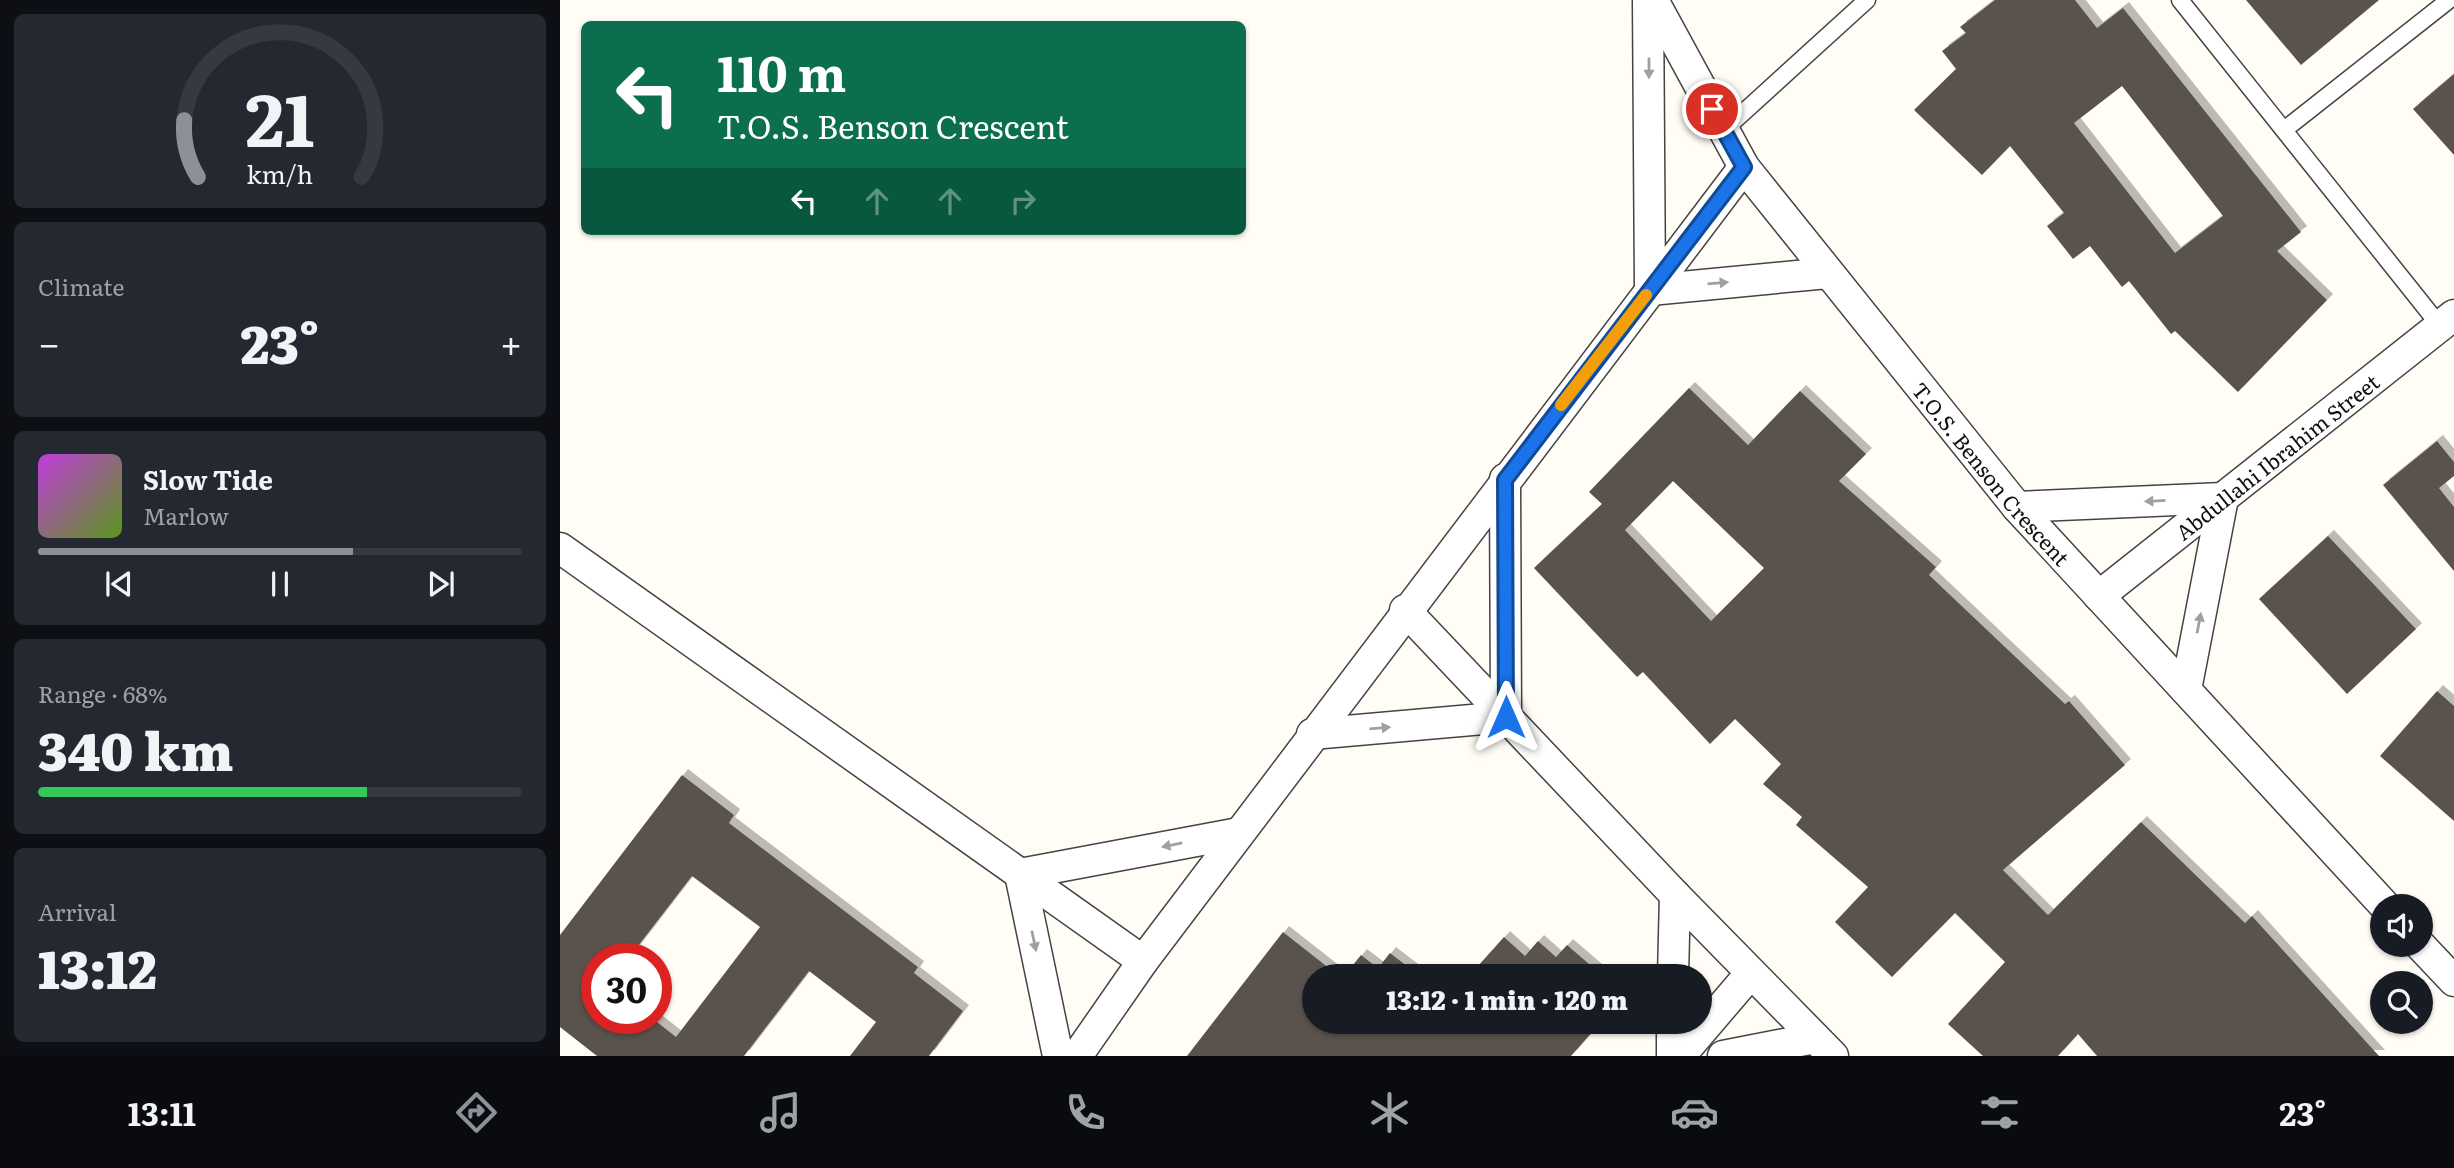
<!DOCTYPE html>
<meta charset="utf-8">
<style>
:root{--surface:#171b24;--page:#242831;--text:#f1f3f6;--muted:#9ea1a6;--line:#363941;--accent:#8c9099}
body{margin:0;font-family:Literata,serif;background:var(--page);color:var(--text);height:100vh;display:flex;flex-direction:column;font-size:26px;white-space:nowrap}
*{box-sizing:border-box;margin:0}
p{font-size:23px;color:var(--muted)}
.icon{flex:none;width:38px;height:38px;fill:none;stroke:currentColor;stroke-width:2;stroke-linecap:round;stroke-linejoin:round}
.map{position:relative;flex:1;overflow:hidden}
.panel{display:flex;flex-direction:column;gap:14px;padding:14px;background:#0d0f14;width:560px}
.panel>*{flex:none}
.banner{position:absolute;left:21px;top:21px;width:665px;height:214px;border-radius:10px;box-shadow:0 2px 5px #0004;background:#0b6e4f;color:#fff;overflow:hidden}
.controls{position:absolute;left:1810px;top:894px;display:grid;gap:14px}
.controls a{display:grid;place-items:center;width:63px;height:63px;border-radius:50%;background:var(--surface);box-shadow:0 2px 5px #0004;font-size:35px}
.speed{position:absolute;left:21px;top:943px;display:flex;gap:14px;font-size:35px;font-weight:700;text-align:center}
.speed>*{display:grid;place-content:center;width:91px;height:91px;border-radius:50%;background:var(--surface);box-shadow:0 2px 5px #0004;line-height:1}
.speed .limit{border:10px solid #d22;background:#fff;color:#111}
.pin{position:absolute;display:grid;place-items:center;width:60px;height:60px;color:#fff;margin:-30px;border:4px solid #fff;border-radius:50%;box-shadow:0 2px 7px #0007}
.me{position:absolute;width:77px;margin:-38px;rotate:0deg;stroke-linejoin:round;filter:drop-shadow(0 0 5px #0008)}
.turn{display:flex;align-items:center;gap:24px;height:147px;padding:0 21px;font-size:32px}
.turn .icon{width:91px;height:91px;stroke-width:2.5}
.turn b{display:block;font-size:49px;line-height:60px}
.lanes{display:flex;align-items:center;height:66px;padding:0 21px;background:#0003;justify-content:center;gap:35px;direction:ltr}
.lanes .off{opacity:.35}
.big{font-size:52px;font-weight:800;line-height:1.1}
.panel .card{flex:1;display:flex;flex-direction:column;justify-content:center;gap:10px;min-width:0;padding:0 24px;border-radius:10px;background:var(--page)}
.panel .dial{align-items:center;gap:0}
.dial svg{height:182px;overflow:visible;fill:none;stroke:var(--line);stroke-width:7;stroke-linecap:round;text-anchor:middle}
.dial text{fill:var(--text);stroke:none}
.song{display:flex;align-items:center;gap:21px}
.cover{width:84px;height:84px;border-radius:10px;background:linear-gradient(135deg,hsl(290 70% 55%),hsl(90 70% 35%))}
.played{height:7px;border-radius:4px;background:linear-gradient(90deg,var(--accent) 65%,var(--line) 65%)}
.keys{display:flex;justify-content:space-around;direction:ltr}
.heat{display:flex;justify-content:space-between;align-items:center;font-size:38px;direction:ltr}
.charge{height:10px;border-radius:5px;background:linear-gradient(90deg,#34c759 68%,var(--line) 0)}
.trip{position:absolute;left:742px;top:964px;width:410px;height:70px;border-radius:35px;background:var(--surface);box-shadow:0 2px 5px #0004;font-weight:800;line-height:70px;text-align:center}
.tabs{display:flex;height:112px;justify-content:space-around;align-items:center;background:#090b0e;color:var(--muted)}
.tabs .icon{width:49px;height:49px}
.tabs .selected{color:var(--accent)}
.tabs b{font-size:32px;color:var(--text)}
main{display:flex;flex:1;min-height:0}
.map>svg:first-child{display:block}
</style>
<main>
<section class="panel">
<div class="card dial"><svg viewBox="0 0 100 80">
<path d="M14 69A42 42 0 1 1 86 69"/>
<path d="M14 69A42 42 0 0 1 8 44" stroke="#8c9099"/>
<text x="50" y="56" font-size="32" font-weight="700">21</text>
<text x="50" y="72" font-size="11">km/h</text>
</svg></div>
<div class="card"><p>Climate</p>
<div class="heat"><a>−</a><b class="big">23°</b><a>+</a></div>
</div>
<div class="card">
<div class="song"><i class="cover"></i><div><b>Slow Tide</b><p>Marlow</p></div></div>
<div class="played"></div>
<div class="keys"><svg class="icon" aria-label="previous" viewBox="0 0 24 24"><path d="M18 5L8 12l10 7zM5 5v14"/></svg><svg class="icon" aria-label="pause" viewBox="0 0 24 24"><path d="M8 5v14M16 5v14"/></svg><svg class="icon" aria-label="next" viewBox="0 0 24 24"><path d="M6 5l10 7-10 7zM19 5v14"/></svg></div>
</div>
<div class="card"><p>Range · 68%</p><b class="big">340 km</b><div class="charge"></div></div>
<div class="card"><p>Arrival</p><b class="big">13:12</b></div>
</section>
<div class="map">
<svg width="1894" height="1056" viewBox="0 0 1894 1056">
<defs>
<filter id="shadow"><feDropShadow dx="6" dy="-6" stdDeviation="0" flood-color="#0004"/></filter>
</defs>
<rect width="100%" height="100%" fill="#fffdf5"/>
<g fill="#5a524d" fill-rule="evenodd" filter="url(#shadow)">
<path d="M1435,0H1515L1537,28L1563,8L1741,232L1717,251L1767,300L1678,392L1615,331L1611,334L1569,281L1562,287L1530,246L1513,259L1487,226L1504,213L1450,146L1422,175L1354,110L1396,69L1382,51L1406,33L1400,27ZM1562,86L1663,216L1615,253L1514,123Z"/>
<polygon points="1686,0 1819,0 1741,65"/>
<polygon points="1894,74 1894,155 1853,109"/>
<path d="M1129,388L1188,445L1240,391L1306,454L1279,481L1376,567L1369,575L1505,704L1509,701L1565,765L1443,870L1488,915L1581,822L1685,923L1692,916L1819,1056H1537L1518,1034L1498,1056H1423L1388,1024L1445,962L1395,913L1332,977L1275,922L1308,887L1236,825L1242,817L1203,784L1221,764L1175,719L1150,744L1083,672L1077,677L974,568L1042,504L1029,492ZM1113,481L1204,568L1151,621L1065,530Z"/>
<polygon points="1877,441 1894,462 1894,476 1879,488 1894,507 1894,571 1823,485"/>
<polygon points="1768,536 1856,629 1787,694 1699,599"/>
<polygon points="1877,691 1894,706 1894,821 1820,756"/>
<path d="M122,775L174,815L169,823L358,967L354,973L403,1011L369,1056H290L316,1022L249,971L184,1056H37L0,1027V935ZM132,876L200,927L116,1037L92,1018H37V959H68Z"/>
<polygon points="723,932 779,976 754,976 754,1022 1041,1022 1011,1056 627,1056"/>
<polygon points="944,937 965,956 978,941 996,957 1007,945 1043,976 909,976"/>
<polygon points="830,953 860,976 784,976 801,955 818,968"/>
</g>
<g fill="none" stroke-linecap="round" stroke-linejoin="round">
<g stroke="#444" stroke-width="19">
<g id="service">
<polyline points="1620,0 1880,326"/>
<polyline points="1164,130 1307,0"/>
<polyline points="1724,130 1889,0"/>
</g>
</g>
<g stroke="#444" stroke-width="33">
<g id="minor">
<polyline points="1088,0 1090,290 1268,273"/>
<path id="s1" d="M1093,0L1184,167L1457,507L1825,906"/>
<polyline points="1457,507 1663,498 1626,690"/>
<polyline points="0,548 583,961 517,1056"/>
<path id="s2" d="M1539,596L1894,315"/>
<polyline points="845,610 1115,895 1273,1056"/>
<polyline points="752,734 946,717 945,479"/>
<polyline points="1860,945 1894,981"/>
<polyline points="583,961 1184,167"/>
<polyline points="1113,976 1115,895"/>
<polyline points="498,1056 460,874 679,833"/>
<polyline points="1112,1056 1112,1022"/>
<polyline points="1120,1056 1190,974"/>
<polyline points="1163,1056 1255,1038"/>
</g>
</g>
<use href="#service" stroke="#fff" stroke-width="16"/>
<use href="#minor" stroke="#fff" stroke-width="30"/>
</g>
<defs><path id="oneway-solid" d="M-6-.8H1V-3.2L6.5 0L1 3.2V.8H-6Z" transform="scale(1.75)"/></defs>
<g fill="#a0a0a0">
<use href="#oneway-solid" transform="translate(1089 68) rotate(90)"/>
<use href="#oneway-solid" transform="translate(1158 283) rotate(-5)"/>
<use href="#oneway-solid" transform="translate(1595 501) rotate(177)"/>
<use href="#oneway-solid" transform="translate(1639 623) rotate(-79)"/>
<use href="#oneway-solid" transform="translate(820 728) rotate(-5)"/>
<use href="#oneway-solid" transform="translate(612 845) rotate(169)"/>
<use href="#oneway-solid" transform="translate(474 941) rotate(78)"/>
</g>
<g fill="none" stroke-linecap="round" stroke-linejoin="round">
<g stroke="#114b97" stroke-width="18">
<polyline id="route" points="946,717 945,480 1184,167 1152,109"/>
</g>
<use href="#route" stroke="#1a73e8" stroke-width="12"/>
<polyline stroke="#f59e0b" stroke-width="12" points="1001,405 1086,295"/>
</g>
<g text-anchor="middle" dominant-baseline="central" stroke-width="7" stroke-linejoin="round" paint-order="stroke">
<g font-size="21" fill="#111" stroke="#fff">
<text stroke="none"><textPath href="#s2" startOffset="226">Abdullahi Ibrahim Street</textPath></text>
<text stroke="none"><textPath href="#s1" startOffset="584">T.O.S. Benson Crescent</textPath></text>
</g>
</g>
</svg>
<div class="controls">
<a><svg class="icon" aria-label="sound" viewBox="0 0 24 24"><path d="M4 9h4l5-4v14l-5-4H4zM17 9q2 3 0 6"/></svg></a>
<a><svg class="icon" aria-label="search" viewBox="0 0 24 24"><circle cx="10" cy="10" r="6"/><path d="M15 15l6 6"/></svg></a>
</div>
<div class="speed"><div class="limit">30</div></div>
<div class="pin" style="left:1152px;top:109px;background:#d93025"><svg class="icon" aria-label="arrive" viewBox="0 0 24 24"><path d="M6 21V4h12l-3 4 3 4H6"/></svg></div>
<svg class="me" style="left:946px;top:717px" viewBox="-20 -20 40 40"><path d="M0-17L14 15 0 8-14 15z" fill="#1a73e8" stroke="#fff" stroke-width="4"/></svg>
<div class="trip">13:12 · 1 min · 120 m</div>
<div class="banner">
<div class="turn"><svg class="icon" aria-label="left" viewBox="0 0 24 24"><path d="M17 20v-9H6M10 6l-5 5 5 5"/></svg><div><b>110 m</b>T.O.S. Benson Crescent</div></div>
<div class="lanes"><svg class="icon" aria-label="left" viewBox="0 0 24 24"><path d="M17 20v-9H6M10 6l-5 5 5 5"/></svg><svg class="icon off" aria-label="ahead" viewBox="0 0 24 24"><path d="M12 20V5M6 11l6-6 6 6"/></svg><svg class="icon off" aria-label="ahead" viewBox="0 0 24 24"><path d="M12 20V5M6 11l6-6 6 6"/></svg><svg class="icon off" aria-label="right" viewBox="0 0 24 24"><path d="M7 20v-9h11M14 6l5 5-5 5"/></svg></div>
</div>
</div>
</main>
<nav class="tabs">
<b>13:11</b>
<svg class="icon selected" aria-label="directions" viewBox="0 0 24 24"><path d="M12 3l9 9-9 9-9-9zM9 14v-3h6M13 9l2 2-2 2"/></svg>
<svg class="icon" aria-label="music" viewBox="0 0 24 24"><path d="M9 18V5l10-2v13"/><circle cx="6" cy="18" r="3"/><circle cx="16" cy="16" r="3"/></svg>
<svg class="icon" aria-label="phone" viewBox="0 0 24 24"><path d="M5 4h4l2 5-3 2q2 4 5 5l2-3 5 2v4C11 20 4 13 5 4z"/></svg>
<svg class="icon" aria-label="climate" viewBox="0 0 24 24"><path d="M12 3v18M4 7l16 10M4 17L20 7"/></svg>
<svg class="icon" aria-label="car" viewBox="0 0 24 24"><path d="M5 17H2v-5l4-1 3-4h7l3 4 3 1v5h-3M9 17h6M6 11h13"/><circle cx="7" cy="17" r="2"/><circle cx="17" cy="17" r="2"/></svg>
<svg class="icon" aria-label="filters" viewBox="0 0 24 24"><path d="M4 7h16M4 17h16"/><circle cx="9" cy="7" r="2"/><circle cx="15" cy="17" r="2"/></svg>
<b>23°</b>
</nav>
